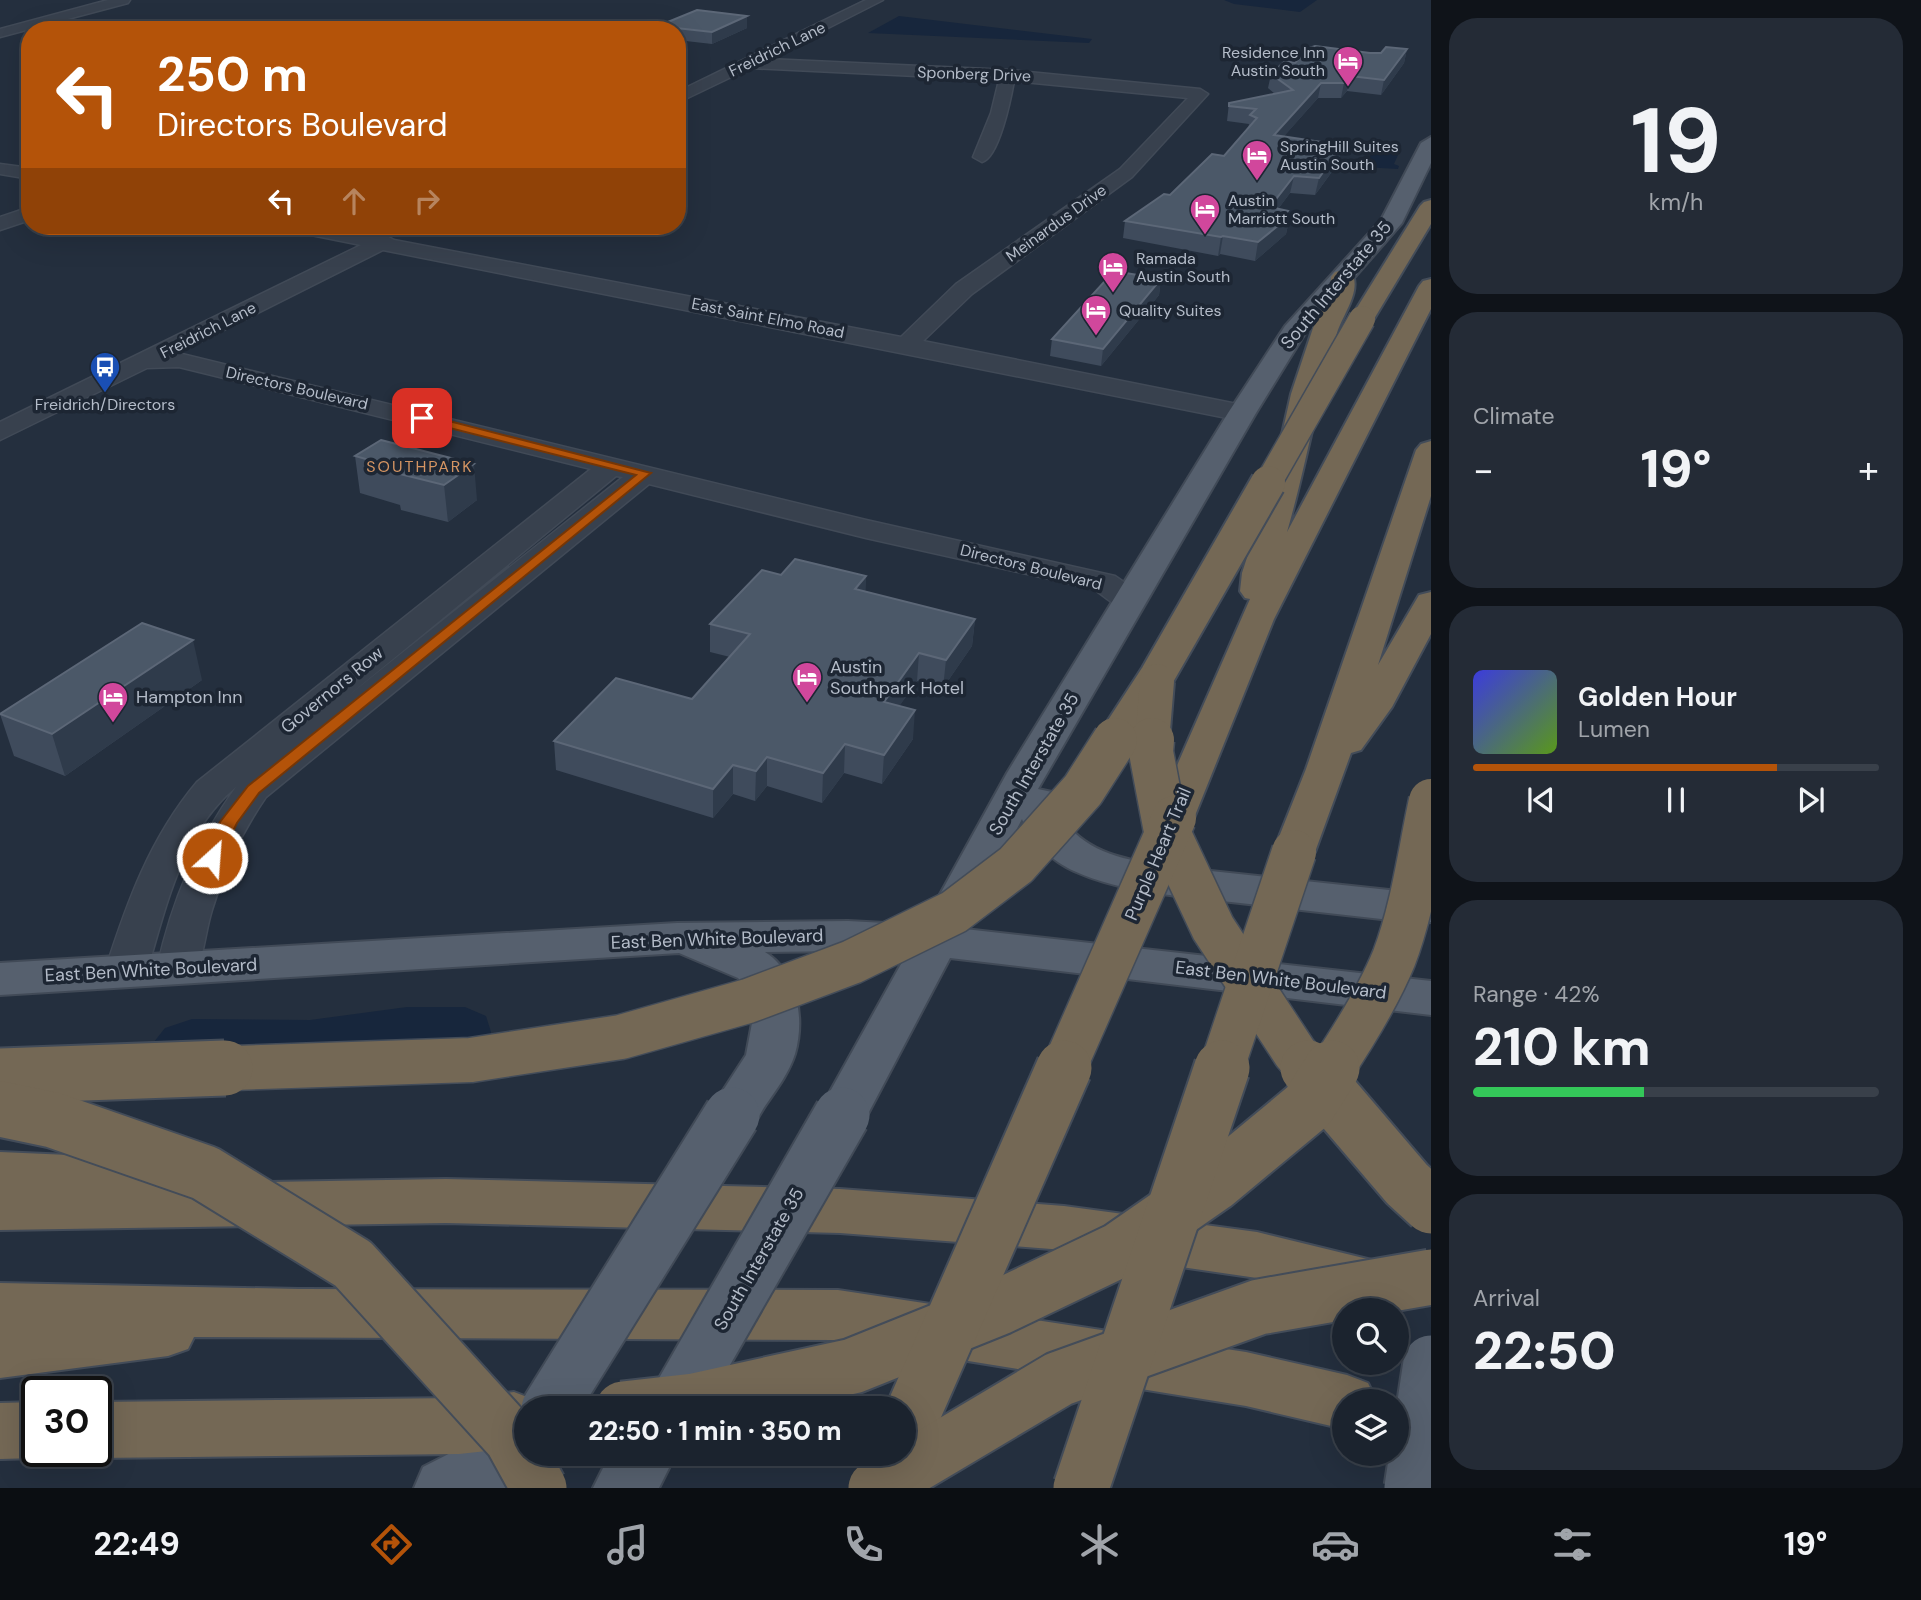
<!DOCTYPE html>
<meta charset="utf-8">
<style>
:root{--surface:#1b232e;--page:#242b36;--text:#f1f3f6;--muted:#a0a4aa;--line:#39404a;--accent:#b45309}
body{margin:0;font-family:"DM Sans",sans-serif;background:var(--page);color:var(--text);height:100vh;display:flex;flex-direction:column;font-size:26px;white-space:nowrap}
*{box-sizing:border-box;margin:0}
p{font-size:23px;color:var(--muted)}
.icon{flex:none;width:38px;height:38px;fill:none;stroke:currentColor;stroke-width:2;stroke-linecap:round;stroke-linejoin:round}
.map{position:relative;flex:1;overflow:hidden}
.side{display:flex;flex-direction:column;gap:18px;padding:18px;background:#0f1319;width:490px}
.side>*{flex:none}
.guide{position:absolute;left:21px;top:21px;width:665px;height:214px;border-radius:28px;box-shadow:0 7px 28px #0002,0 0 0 2px var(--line);background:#b45309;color:#fff;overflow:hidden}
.controls{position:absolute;left:1332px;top:1298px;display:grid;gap:14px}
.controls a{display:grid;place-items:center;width:77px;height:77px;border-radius:50%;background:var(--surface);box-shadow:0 7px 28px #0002,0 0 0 2px var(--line);font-size:35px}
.speed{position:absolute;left:21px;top:1376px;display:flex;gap:14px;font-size:35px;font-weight:700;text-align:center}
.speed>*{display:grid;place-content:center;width:91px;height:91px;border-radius:50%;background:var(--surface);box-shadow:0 7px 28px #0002,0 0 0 2px var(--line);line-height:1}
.speed .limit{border:4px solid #111;border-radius:10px;background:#fff;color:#111}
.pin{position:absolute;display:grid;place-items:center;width:60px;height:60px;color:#fff;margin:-30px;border-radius:14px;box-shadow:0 4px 10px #0006}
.me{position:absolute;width:77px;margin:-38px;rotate:26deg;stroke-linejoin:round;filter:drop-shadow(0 0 5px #0008)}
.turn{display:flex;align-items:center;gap:24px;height:147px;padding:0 21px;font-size:32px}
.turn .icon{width:91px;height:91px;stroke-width:2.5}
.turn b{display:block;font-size:49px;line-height:60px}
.lanes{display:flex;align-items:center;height:66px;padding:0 21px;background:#0003;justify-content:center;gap:35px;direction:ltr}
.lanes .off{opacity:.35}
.big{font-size:52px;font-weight:800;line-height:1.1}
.side .card{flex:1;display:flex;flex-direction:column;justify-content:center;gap:10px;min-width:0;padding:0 24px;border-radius:28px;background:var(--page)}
.side .dial{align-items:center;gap:0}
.dial b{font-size:91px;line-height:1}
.song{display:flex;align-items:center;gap:21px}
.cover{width:84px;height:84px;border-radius:10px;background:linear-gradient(135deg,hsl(240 70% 55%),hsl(90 70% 35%))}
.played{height:7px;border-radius:4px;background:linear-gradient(90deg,var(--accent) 75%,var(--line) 75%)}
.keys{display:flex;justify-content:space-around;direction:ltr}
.heat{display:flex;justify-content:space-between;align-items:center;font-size:38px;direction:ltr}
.charge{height:10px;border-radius:5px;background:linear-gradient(90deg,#34c759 42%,var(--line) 0)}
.trip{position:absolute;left:514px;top:1396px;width:402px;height:70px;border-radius:35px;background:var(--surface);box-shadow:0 7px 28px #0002,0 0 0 2px var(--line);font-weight:800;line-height:70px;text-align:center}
.tabs{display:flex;height:112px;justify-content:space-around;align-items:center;background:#0b0e12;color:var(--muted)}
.tabs .icon{width:49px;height:49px}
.tabs .current{color:var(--accent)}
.tabs b{font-size:32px;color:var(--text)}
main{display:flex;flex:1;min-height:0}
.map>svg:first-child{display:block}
</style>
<main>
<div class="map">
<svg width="1431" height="1488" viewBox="0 0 1431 1488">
<rect width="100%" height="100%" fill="#242f3e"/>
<g fill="#17263c">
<polygon points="1224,0 1317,0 1300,12 1234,4"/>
<polygon points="899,16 1092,39 1089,43 868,33"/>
<polygon points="1397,143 1391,154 1398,155 1394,164 1399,166 1398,169 1363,167 1373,151"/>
<polygon points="407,1007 465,1007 486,1016 491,1032 490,1050 146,1052 165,1028 192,1019 310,1020"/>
</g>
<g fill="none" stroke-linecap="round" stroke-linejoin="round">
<g stroke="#414a57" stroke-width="3">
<g id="minor">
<polygon points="108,0 130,0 128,3 0,37 0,29"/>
<path d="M866,0H883L767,59L1008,70L1200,89L1208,94L1132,177L972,294L923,341L1242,405L1251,408L1255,413L1251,418L1242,421L383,250L178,353L866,520L1115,576L1141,594L1145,601L1141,608C1121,613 1109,600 1094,589L866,538L649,484L266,797C242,832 224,869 212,910C205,932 204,958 193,978L178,983L163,978L157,968C172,901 196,843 236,787C182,831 166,907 147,971L141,981L126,986L111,981L105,971C127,902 150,838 197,782L591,469L179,367L147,368L0,440V422L361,245L286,230L283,226H323L379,237L385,235L394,240L901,337L956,284L1120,169L1188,98L1014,81C1011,98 999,158 982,162L973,157L991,113L999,80L750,68L677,103V92ZM616,476L623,477L343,700Z"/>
<polygon points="0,164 30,168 30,179 0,174"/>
<polygon points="30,207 30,220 0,230 0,217"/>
</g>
</g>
<g stroke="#414a57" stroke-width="4">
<g id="major">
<path d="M1431,137V163L1402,223L1304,335L1256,413L1038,789L1052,792C1059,802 1059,814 1065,822C1089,854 1128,860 1164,866L1417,893L1431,892V922L1417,923C1355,916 1293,909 1231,902C1179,896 1123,893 1074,871C1054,862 1029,841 1022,819L965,929L1431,981V1015L950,958L860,1129L842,1134L824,1129L817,1115L906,955L848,951L765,952C798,973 805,1019 795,1054C789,1073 776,1090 765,1106C761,1112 756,1123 750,1128C739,1137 726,1132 714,1129L707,1115L746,1055L752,1023L751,1001L746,987L738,978L679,953L0,995V963L677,923L848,921L923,925L1007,773L1228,413L1285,326L1381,220L1421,143Z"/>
<polygon points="527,1406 535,1409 527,1409 527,1454 548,1454 520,1482 507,1488 414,1488 423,1467 476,1440 506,1414"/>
<polygon points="610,1454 676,1454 659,1488 593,1488"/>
</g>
</g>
<g stroke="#434c59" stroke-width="4">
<g id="highway">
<polygon points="1431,200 1431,224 1371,324 1362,326 1353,324 1350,319 1420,206 1424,202"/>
<path d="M1343,270L1351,272C1363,289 1342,316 1337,333C1317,399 1306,466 1287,532L1419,286L1423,281L1431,279V309L1274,619L1194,818L1188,827L1174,831L1160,827L1154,818L1250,599L1245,598L1240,591L1242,573L1271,483L1291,394L1313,328L1330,292L1331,277L1335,272Z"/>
<polygon points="1431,441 1431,496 1378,665 1419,595 1431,592 1431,634 1392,707 1361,750 1351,753 1315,852 1309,862 1294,865 1279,862 1273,852 1306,769 1416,450 1421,444"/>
<polygon points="0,1152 185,1160 204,1166 210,1183 446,1179 840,1189 1064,1206 1257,1232 1388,1264 1396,1281 1388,1298 1368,1305 1257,1278 1064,1250 840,1233 446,1223 0,1230"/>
<polygon points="0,1283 299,1289 838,1290 1246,1352 1347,1375 1368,1383 1377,1402 1344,1402 1344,1429 1246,1406 838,1340 194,1337 188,1349 168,1356 0,1378"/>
<polygon points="514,1392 535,1400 539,1409 527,1409 527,1443 514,1448 459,1454 96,1458 77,1451 96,1451 96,1402 459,1398"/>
<polygon points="37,1402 37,1451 56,1451 37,1458 0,1459 0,1403"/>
</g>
</g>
<use href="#minor" fill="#38414e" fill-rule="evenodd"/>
<use href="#major" fill="#56606e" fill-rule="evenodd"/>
<use href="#highway" fill="#746855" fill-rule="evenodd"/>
<g stroke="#414a57" stroke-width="59" stroke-linecap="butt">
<g id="major-bridge">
<polyline points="549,1409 732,1115"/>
<polyline points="673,1409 842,1115"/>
<polyline points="1412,1488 1431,1363"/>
</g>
</g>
<g stroke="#434c59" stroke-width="29" stroke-linecap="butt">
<polyline id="highway-bridge-far3" points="1267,485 1362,319"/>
</g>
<g stroke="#434c59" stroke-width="38" stroke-linecap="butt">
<g id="highway-bridge-far2">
<polyline points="1114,742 1157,676 1268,483"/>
<polyline points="1152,742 1157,681"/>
</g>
</g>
<g stroke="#434c59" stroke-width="47" stroke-linecap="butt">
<g id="highway-bridge-far1">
<polyline points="1152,740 1151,752 1165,826 1213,928 1295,1053 1310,1070"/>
<polyline points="173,1070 471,1060 621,1037 748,1001 852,962 954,912 1016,865 1083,790 1115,740"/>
<polyline points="1063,1070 1174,818"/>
<polyline points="1221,1070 1294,852"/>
<path d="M1331,1070C1355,1034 1378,997 1394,958C1413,908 1420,852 1431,801"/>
</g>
</g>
<g stroke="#434c59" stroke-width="59" stroke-linecap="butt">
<g id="highway-bridge">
<polyline points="1308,1068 1407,1184 1431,1206"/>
<polyline points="0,1076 225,1068"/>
<polyline points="0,1109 53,1120 205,1173 353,1264 512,1439 539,1488"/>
<polyline points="623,1409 694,1401 853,1366 1000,1307 1119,1250 1214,1184 1308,1106 1332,1068"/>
<polyline points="905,1431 1064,1068"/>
<polyline points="876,1488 1059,1379 1259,1307 1431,1277"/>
<polyline points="1081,1488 1222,1068"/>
</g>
</g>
<use href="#major-bridge" stroke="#56606e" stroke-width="55"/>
<use href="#highway-bridge-far3" stroke="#746855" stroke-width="26"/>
<use href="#highway-bridge-far2" stroke="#746855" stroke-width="34"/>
<use href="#highway-bridge-far1" stroke="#746855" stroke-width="44"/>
<use href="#highway-bridge" stroke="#746855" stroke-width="55"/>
</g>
<g fill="#3f4b5c">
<polygon points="747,16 747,28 712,44 677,40 677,30 658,30 658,26"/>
<polygon points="1407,49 1404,63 1381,95 1347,91 1341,98 1318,98 1284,136 1339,162 1315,195 1290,193 1278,209 1287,216 1290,216 1286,234 1255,261 1220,254 1218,256 1123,238 1125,221 1170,195 1224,156 1248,129 1249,124 1227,121 1229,103 1275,94 1268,88 1271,74 1295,63 1370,53 1381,53"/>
<polygon points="1161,279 1159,295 1101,366 1050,356 1052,339"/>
<polygon points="381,440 477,500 448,522 401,510 400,505 360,493 355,456"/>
<polygon points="781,575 866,576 865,592 975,619 972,646 943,688 917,681 899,706 913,739 882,784 844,773 822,803 767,786 755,801 733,794 713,818 556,770 554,741 692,699 730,657 710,652 710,624"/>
<polygon points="202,680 65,776 14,756 0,714"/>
</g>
<g fill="#2f3b4b">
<polygon points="747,16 747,28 712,44 712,32"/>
<polygon points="1407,49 1404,63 1381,95 1384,80"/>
<polygon points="1350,76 1347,91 1341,98 1344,83"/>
<polygon points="1321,83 1318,98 1271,151 1274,135"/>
<polygon points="1342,145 1339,162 1315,195 1319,178"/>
<polygon points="1294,176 1290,193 1266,225 1270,207"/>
<polygon points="1288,211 1287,219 1290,216 1286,234 1255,261 1258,242"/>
<polygon points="1223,236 1220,254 1218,256 1221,237"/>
<polygon points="1161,279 1159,295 1101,366 1103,349"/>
<polygon points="474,464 477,500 448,522 444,485"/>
<polygon points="866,576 865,603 855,589"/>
<polygon points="975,619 972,646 943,688 946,660"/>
<polygon points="193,640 202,680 65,776 52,734"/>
<polygon points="919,653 917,681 882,731 884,702"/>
<polygon points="915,710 913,739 882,784 884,755"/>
<polygon points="845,744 844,773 822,803 823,773"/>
<polygon points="767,757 767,786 755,801 756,771"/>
<polygon points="733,765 733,794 713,818 713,789"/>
</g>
<g fill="#4b5868" stroke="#5c6777" stroke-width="2">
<polygon points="697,10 747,16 712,32 658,26"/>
<polygon points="1315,46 1370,53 1381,53 1386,47 1407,49 1384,80 1350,76 1344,83 1321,83 1274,135 1342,145 1319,178 1294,176 1270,207 1288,211 1285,215 1290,216 1258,242 1223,236 1221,237 1125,221 1164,194 1170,195 1212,154 1224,156 1257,118 1250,115 1256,109 1229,106 1229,103 1293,90 1271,74 1285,61 1295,63 1309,48"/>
<polygon points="1114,271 1161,279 1103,349 1052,339"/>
<polygon points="381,440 474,464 444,485 396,473 401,469 355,456"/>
<polygon points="795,559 866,576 855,589 975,619 946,660 919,653 884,702 915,710 884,755 845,744 823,773 767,757 756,771 733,765 713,789 554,741 616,678 692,699 750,634 710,624 762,570 781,575"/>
<polygon points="142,623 193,640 52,734 0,714"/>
</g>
<polygon fill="#b45309" stroke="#753606" stroke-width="2" points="422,414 651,473 259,793 237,823 218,862 206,862 203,858 220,822 248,786 636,475 418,420 418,415"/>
<defs>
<g id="hotel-pin" transform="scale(1.575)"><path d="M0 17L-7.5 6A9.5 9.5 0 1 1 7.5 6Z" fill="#d1479c" stroke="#1d2633"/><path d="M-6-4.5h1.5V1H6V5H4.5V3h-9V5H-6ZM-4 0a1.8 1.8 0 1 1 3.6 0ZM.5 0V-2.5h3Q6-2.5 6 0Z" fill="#fff"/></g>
<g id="bus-pin" transform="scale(1.575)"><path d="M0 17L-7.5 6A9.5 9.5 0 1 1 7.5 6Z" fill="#1a4fb4" stroke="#1d2633"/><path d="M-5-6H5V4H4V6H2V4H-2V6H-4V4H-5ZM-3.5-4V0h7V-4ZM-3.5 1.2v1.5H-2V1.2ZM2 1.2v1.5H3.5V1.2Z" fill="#fff"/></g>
</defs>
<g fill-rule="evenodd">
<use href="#hotel-pin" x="1348" y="61"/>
<use href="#hotel-pin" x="1257" y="155"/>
<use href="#hotel-pin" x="1205" y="209"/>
<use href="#hotel-pin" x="1113" y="267"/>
<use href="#hotel-pin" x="1096" y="310"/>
<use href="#bus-pin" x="105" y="367"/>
<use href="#hotel-pin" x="807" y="677"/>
<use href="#hotel-pin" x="113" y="697"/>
</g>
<g text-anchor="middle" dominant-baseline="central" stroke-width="7" stroke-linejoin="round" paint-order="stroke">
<g font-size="16" fill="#b4bcc9" stroke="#1d2633">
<text transform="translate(777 49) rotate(-26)">Freidrich Lane</text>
<text transform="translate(974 74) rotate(2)">Sponberg Drive</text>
<text transform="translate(1056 223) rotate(-36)">Meinardus Drive</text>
<text transform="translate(768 318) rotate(11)">East Saint Elmo Road</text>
<text transform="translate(208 330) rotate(-27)">Freidrich Lane</text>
<text transform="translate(297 388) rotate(13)">Directors Boulevard</text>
<text transform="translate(1031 567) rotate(14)">Directors Boulevard</text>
</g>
<g font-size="16" fill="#b4bcc9" stroke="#1d2633" text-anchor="start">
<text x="1325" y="52" text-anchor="end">Residence Inn<tspan x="1325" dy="18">Austin South</tspan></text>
<text x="1280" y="146">SpringHill Suites<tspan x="1280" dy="18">Austin South</tspan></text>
<text x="1228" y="200">Austin<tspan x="1228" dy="18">Marriott South</tspan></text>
<text x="1136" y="258">Ramada<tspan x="1136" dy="18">Austin South</tspan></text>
<text x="1119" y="310">Quality Suites</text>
<text x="105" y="404" text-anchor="middle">Freidrich/Directors</text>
</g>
<g font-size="16" letter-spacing="2" fill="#d59563" stroke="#1d2633">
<text x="420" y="466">SOUTHPARK</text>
</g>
<g font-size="18" fill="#b4bcc9" stroke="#1d2633">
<text transform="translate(1336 285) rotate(-50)">South Interstate 35</text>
<text transform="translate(332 690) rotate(-39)">Governors Row</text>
<text transform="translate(1034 764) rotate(-60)">South Interstate 35</text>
<text transform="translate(1158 854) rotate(-67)">Purple Heart Trail</text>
<text transform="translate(717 939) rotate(-2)">East Ben White Boulevard</text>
<text transform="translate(151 970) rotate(-3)">East Ben White Boulevard</text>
<text transform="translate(1281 980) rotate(7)">East Ben White Boulevard</text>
<text transform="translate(759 1259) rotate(-60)">South Interstate 35</text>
</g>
<g font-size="18" fill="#b4bcc9" stroke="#1d2633" text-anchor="start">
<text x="830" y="667">Austin<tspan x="830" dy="21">Southpark Hotel</tspan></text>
<text x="136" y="697">Hampton Inn</text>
</g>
</g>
</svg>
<div class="controls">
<a><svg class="icon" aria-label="search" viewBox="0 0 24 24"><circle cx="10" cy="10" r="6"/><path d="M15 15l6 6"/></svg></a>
<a><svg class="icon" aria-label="layers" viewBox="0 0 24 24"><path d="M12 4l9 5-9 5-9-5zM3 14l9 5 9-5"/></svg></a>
</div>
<div class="speed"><div class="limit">30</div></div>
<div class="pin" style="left:422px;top:418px;background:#d93025"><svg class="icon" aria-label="arrive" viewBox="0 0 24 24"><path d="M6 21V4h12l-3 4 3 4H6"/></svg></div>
<svg class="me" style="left:212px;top:858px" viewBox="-20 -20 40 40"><circle r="17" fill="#b45309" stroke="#fff" stroke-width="3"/><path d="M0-11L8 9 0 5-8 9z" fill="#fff"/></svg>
<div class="trip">22:50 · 1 min · 350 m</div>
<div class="guide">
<div class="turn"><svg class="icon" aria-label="left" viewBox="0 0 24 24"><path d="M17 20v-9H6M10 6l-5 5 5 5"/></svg><div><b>250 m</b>Directors Boulevard</div></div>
<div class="lanes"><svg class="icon" aria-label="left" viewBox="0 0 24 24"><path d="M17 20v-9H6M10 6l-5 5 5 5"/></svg><svg class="icon off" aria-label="ahead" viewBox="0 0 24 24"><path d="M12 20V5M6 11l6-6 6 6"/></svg><svg class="icon off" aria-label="right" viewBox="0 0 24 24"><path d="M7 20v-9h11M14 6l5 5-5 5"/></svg></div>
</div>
</div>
<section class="side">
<div class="card dial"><b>19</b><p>km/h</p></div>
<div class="card"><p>Climate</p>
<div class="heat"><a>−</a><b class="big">19°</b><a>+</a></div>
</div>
<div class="card">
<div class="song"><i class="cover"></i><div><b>Golden Hour</b><p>Lumen</p></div></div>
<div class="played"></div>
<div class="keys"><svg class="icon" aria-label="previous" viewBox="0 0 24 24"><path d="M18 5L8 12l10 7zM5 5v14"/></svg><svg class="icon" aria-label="pause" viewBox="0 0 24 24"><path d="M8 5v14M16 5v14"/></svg><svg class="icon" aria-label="next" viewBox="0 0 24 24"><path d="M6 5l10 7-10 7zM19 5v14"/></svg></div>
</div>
<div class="card"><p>Range · 42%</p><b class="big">210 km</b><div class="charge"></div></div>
<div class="card"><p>Arrival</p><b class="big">22:50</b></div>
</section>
</main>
<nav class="tabs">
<b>22:49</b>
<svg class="icon current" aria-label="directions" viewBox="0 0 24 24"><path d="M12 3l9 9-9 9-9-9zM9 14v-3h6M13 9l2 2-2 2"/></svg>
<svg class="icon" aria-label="music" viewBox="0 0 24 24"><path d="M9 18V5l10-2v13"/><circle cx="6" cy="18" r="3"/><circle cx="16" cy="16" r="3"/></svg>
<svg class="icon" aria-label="phone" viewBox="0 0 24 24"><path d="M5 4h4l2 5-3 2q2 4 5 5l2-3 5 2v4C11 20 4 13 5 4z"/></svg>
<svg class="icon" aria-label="climate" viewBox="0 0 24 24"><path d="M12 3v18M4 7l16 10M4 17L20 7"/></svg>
<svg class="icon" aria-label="car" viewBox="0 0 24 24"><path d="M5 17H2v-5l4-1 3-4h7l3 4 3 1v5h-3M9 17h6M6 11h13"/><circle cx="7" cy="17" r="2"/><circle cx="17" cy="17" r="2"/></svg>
<svg class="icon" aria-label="filters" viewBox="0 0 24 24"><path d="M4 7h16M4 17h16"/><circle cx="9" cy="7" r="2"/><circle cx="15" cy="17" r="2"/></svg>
<b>19°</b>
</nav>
